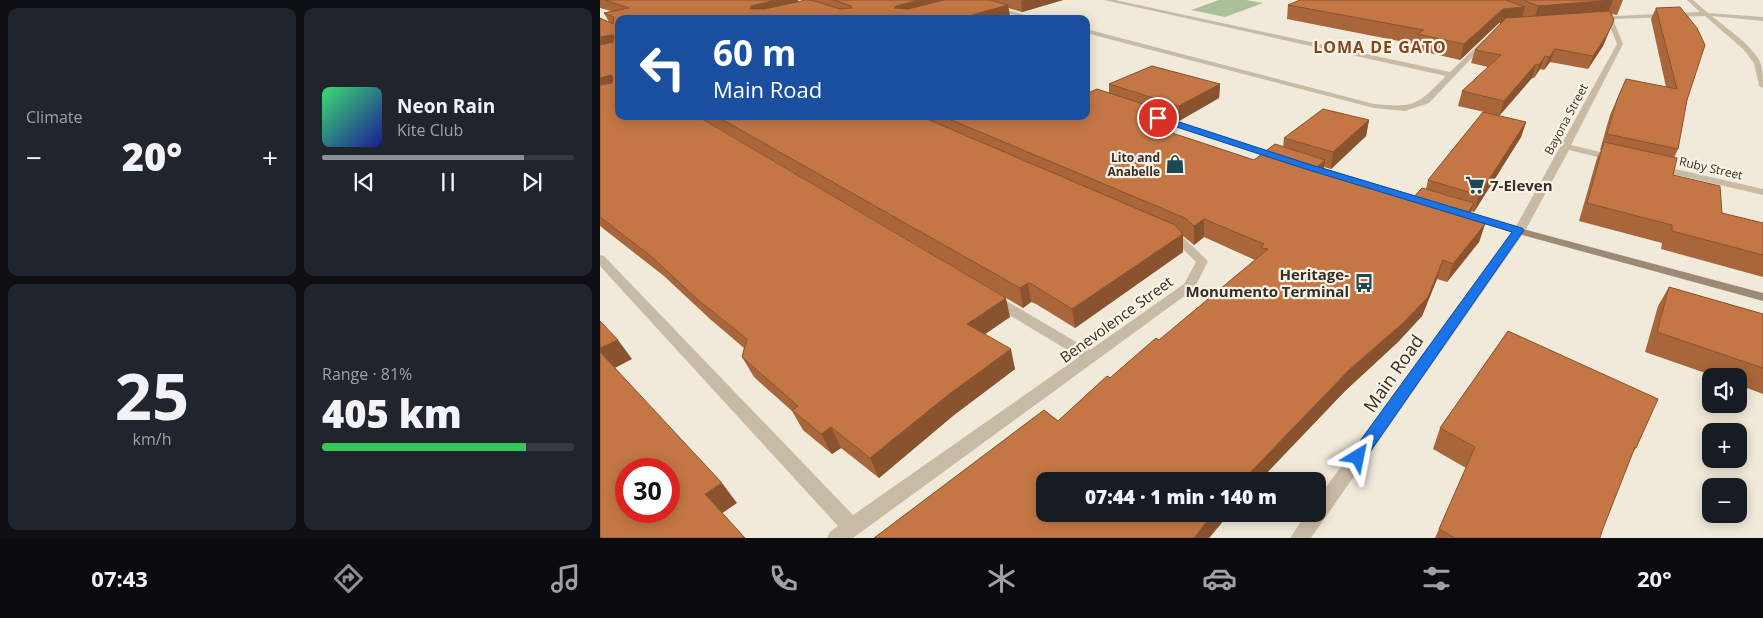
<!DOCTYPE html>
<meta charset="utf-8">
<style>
:root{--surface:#171b24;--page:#20242c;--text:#f1f3f6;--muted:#9ea1a6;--line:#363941;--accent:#8c9099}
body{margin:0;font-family:"Open Sans",sans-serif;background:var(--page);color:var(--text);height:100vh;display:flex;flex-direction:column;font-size:19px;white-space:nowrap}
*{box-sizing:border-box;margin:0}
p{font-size:16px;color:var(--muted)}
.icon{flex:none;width:28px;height:28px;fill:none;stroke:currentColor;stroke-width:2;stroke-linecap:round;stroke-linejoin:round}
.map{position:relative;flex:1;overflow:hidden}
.panel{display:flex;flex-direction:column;gap:8px;padding:8px;background:#0d0f14;width:600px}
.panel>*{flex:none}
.hud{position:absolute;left:15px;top:15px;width:475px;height:105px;border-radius:10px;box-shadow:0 2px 12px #0003;background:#1a4fa0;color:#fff;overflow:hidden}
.fabs{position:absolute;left:1102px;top:368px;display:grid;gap:10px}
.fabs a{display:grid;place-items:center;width:45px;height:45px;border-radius:10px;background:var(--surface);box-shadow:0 2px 12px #0003;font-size:25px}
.speed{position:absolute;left:15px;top:458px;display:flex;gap:10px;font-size:25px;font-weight:700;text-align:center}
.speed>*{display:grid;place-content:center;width:65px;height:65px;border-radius:50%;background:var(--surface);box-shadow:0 2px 12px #0003;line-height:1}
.speed .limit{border:8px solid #d22;background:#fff;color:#111}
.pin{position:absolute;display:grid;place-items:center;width:42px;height:42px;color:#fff;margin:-21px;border:2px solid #fff;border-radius:50%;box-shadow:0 1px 5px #0007}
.me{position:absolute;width:55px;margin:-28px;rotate:35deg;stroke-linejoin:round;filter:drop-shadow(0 0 4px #0008)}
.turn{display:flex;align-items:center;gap:18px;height:105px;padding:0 15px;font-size:22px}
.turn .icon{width:65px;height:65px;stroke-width:2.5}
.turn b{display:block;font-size:35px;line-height:42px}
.big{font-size:38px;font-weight:800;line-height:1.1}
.panel .card{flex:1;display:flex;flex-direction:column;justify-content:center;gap:8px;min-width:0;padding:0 18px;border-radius:10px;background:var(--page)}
.panel .dial{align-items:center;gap:0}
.dial b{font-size:65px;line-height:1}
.song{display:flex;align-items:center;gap:15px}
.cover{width:60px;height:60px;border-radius:8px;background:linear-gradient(135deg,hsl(140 70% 55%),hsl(240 70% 35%))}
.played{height:5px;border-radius:2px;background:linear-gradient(90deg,var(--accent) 80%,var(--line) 80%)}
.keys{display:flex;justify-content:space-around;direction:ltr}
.heat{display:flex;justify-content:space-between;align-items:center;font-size:28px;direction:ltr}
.charge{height:8px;border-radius:4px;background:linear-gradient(90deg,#34c759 81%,var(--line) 0)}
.panel .tiles{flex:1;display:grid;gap:8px;grid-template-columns:repeat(2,1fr)}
.trip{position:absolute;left:436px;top:472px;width:290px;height:50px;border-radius:10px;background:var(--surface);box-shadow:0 2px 12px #0003;font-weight:800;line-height:50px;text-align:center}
.dock{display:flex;height:80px;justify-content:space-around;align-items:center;background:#090b0e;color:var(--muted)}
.dock .icon{width:35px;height:35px}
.dock .on{color:var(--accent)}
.dock b{font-size:22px;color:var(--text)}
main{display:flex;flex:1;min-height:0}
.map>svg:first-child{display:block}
</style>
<main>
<section class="panel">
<div class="tiles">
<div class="card"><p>Climate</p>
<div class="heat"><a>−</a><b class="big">20°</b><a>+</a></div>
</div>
<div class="card">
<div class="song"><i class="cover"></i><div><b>Neon Rain</b><p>Kite Club</p></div></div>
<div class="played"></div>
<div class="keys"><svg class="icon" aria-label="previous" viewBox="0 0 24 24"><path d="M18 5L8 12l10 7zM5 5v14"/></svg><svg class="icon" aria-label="pause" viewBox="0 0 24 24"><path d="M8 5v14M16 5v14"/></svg><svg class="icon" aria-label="next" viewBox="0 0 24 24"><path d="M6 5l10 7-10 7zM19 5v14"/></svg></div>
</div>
<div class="card dial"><b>25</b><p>km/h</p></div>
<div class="card"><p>Range · 81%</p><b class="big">405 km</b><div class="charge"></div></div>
</div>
</section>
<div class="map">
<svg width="1163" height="538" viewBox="0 0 1163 538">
<rect width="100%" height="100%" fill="#f1e9d9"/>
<polygon fill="#adbf9a" points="619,0 646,0 663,3 625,17 591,10"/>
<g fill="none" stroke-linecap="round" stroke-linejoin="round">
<g fill="#c8bba6" fill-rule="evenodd">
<polygon points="359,0 369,0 440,19 429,19"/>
<path d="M504,0H515L850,72L883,40L888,41L829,103L805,111L774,108L486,33V29L774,104C816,108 817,105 846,76Z"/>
<path d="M1087,0H1093L1108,13L1163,17V21L1112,16C1128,30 1153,45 1161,64C1163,72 1163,80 1163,88L1159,86L1154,63L1143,49L1105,16L1013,19L1023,44L971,145L1017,156L1019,158L1014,161L969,150L925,231L711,538H690L706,514H718V498L914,230L1017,44L1007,19L996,20L994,17L1100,12Z"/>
<polygon points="1058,165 1163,189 1163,195 1055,170 1055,166"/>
<polygon points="568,232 584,238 608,261 594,289 253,538 227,538 230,532 238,526 0,266 0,255 4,256 253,515 479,357 388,302 386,299 388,296 398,296 490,350 584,284 596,262 576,242 562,235"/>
</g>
<g fill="#9c8a77" fill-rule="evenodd">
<polygon points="550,114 556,114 684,157 679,160 676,159 550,118"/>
<polygon points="707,163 833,201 834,203 829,206 825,205 704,168 702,166"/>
<polygon points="853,208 923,229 1163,293 1163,301 915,233 849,213 848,211"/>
</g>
</g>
<g fill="#a9663b">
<polygon points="0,0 198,0 198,2 204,0 203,0 463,0 422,12 408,8 410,16 19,19 19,116 410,317 385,334 415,369 354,415 279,478 241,448 232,454 203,430 192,411 154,377 142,357 144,348 110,319 64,276 0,226 0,18 9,22 4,13 11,11 0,8"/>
<polygon points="700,0 1023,0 1017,15 1012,14 1014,20 1009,31 1003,46 988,69 950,62 944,70 940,69 934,78 932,78 899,116 926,122 921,137 874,212 871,211 869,218 885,224 879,242 847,282 837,279 822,316 798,342 745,391 659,481 445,481 445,514 629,514 609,538 274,538 444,410 458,421 507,376 510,378 556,338 559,340 655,260 604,237 594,245 583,236 583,252 475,328 436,304 431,302 423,308 97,116 486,116 486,94 497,89 509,93 509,84 552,66 620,84 619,98 579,121 568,117 568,127 563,130 654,160 675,144 683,147 684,138 723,109 769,120 766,136 731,169 724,167 723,172 812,199 822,188 826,189 828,180 883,112 893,114 858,106 862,91 888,67 871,63 875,50 902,22 899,23 860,60 813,49 814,44 687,19 688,5"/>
<polygon points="1056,8 1087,100 1078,149 1074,158 1073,175 1122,213 1163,223 1163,277 1061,249 1062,243 979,221 997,158 1001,150 1000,150 1010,115 1026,79 1066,87 1051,19"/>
<polygon points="1069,287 1163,314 1163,394 1139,385 1139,376 1114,376 1045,352 1058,306"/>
<polygon points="908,331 1036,448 1031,455 1002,531 1000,538 835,538 866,468 833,449 840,428"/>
</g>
<g fill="#895330">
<polygon points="176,0 198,0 200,6 155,19 150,9 151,6"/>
<polygon points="319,0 358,0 297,19 294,8 296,6"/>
<polygon points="424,0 463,0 422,12 421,1"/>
<polygon points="1013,0 1008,13 934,20 938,6"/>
<polygon points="408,5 410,16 400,19 373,19 372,15"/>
<polygon points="925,7 921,21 899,23 860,60 864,44 903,9"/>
<polygon points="1014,20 1003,46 988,69 993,56"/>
<polygon points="12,35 19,47 0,51 0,37"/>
<polygon points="955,49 950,62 944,70 949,57"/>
<polygon points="945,56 940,69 934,78 939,65"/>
<polygon points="936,64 932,78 899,116 904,101"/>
<polygon points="11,75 19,89 0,94 0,78"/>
<polygon points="620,84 619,98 579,121 579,106"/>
<polygon points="568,112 568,127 545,140 545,124"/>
<polygon points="769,120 766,136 731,169 733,152"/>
<polygon points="926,122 921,137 874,212 879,195"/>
<polygon points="725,160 723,176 715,169"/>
<polygon points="874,203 868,221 865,217"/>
<polygon points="604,219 604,237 594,245 594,226"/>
<polygon points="885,224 879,242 847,282 853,264"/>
<polygon points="583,234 583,252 475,328 472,309"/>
<polygon points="843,260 837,279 822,316 798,342 745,391 659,481 642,481"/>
<polygon points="428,283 431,302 423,308 420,288"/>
<polygon points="406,298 410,317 372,343 367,324"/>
<polygon points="18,340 32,359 13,369 0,352 0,348"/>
<polygon points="411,349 415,369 354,415 279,478 270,458 348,395"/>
<polygon points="231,427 241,448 232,454 221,434"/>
<polygon points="122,483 137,503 121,514 105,494"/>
<polygon points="613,514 629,514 609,538 594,538"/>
</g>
<g fill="#c47745" stroke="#895330" fill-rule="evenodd">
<polygon points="5,0 176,0 151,6 150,9 164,9 206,0 211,0 240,9 252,8 251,6 233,0 319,0 296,6 294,8 308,9 344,0 390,0 408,5 372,15 387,19 19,19 19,116 97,116 406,298 367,324 411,349 348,395 270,458 231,427 221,434 192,410 198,406 142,357 147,339 98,300 52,257 0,217 0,85 12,83 13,77 11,75 0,78 0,45 13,42 14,36 12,35 0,37 0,18 13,24 14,17 4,13 29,8"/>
<polygon points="700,0 906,0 925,7 903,9 864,44 817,34 824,30 688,5"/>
<polygon points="923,0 1013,0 938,6"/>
<polygon points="1080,7 1097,28 1105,45 1087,100 1078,149 1007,134 1017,100 1026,79 1077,89 1056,8"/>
<polygon points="1010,11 1014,20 1008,33 993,56 955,49 949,57 945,56 939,65 936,64 904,101 862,91 901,55 875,50 906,18"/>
<polygon points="552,66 620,84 579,106 509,84"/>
<polygon points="497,89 568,112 545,124 654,160 675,144 725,160 715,169 805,198 812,199 822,188 874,203 865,217 885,224 853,264 843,260 828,297 803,323 749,370 642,481 445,481 445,514 613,514 594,538 274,538 444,410 458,421 507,376 510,378 556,338 559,340 668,249 661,248 664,244 604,219 594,226 585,218 342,116 486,116 486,94"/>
<polygon points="723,109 769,120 733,152 684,138"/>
<polygon points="883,112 926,122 879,195 828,180"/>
<polygon points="116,116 320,116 575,225 583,234 472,309 432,284 428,283 420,288"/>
<polygon points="1004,142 1077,158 1073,175 1120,186 1122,213 1163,223 1163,255 1072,231 1072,225 987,203"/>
<polygon points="1069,287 1163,314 1163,368 1057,332"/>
<polygon points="0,321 18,340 0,348"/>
<polygon points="908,331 1058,399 1036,448 1035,447 1002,531 1000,538 855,538 839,529 875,447 840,428"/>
<path d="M0,352L122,483L105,494L145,538H0ZM26,469H69V511H26Z"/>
</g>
<polygon fill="#1a73e8" stroke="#114b97" points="555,116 561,116 705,163 922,228 924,230 763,462 758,464 752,462 750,457 752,452 912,232 699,167 555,120"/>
<defs>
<g id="shop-bare" transform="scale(1.5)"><path d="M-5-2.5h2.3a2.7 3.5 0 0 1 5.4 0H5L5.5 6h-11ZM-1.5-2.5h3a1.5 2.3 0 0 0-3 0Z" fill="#1d4955" stroke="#f9f3e6" stroke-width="2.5" paint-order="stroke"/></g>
<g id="supermarket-bare" transform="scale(1.5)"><path d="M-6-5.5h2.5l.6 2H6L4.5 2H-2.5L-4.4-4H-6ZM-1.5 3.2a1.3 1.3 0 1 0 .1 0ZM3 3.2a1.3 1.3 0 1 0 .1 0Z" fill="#1d4955" stroke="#f9f3e6" stroke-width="2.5" paint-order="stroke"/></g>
<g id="bus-bare" transform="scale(1.5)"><path d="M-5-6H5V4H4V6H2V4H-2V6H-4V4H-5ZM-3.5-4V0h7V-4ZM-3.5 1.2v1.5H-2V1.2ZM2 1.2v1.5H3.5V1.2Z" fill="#1d4955" stroke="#f9f3e6" stroke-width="2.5" paint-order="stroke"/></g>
</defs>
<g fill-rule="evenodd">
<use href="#shop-bare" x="575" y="164"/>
<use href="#supermarket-bare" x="875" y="185"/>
<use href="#bus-bare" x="764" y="283"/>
</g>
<g text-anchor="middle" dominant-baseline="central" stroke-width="4.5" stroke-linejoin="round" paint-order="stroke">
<g font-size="12" fill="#352d27" stroke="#f9f3e6">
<text transform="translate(966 119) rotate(-62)">Bayona Street</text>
<text transform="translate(1111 168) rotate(13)">Ruby Street</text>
</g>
<g font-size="12" font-weight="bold" fill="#352d27" stroke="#f9f3e6" text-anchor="end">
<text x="560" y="157">Lito and<tspan x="560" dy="14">Anabelle</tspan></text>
</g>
<g font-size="15" font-weight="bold" fill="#352d27" stroke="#f9f3e6" text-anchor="start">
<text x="890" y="185">7-Eleven</text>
<text x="749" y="274" text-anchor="end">Heritage-<tspan x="749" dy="17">Monumento Terminal</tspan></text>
</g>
<g font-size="15" fill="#352d27" stroke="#f9f3e6">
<text transform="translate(516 319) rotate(-36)">Benevolence Street</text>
</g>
<g font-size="16" font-weight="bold" letter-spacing="1" fill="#824721" stroke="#f9f3e6">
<text x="780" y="47">LOMA DE GATO</text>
</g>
<g font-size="18" fill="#352d27" stroke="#f9f3e6">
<text transform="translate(793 373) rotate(-55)">Main Road</text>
</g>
</g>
</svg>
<div class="fabs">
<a><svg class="icon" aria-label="sound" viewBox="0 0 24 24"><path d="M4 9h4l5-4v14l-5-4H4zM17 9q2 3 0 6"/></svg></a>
<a>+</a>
<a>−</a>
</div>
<div class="speed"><div class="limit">30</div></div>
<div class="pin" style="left:558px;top:118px;background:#d93025"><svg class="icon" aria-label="arrive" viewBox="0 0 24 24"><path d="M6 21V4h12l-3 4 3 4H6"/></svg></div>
<svg class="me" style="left:758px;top:457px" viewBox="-20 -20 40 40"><path d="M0-17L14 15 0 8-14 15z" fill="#1a73e8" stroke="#fff" stroke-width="4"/></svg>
<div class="trip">07:44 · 1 min · 140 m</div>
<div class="hud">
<div class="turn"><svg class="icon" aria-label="left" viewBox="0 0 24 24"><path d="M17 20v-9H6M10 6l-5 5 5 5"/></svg><div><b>60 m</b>Main Road</div></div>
</div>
</div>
</main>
<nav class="dock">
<b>07:43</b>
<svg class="icon on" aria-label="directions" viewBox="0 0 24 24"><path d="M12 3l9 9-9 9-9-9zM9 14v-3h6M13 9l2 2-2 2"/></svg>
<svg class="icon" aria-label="music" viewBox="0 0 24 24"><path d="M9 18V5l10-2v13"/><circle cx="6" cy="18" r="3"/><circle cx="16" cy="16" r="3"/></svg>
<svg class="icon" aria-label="phone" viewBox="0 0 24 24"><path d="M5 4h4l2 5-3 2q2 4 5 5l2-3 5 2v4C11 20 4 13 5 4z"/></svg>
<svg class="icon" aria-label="climate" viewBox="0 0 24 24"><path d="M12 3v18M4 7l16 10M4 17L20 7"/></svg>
<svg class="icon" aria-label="car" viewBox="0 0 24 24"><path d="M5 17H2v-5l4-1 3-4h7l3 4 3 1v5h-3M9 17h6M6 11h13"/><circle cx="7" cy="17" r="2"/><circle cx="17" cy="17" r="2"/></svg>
<svg class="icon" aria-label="filters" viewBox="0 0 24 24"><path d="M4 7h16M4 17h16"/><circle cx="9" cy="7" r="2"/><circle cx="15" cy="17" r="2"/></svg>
<b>20°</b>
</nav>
